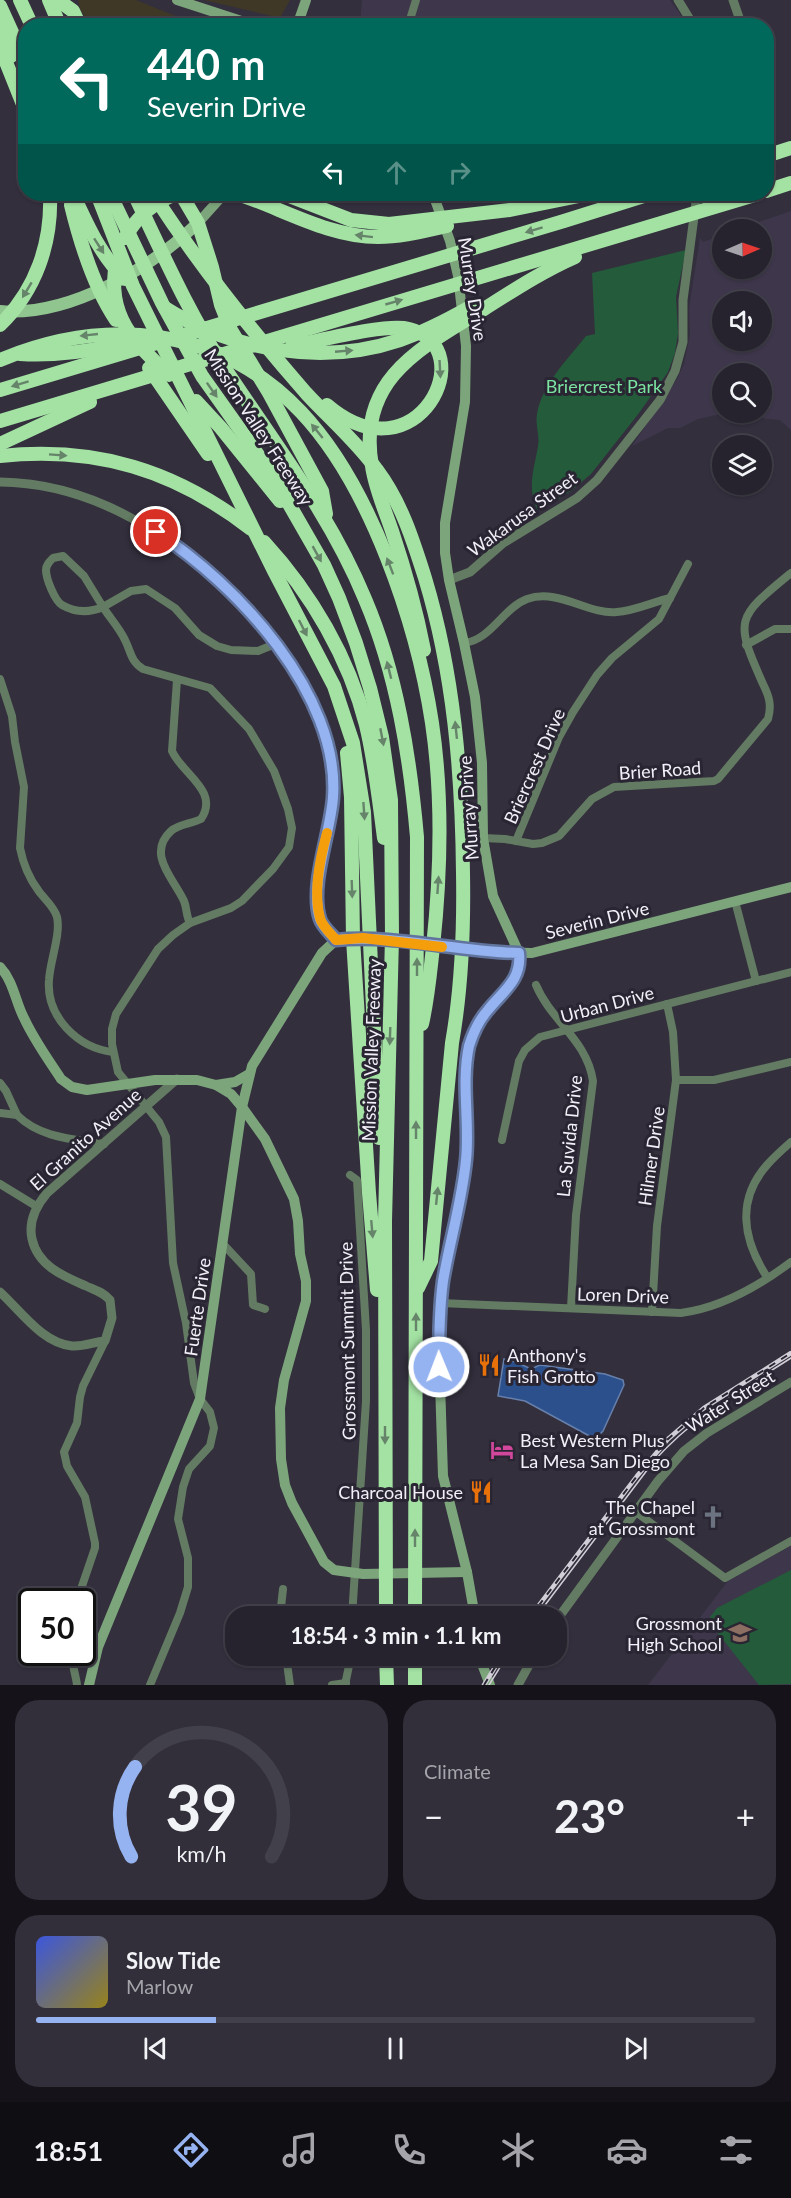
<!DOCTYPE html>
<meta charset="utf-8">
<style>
:root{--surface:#26232e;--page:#322f3a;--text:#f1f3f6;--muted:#a4a4aa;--line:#42404a;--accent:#95b2f1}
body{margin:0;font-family:Lato,sans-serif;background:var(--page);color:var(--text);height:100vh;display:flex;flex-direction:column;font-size:22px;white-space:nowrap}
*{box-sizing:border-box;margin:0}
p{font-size:20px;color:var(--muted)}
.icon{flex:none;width:33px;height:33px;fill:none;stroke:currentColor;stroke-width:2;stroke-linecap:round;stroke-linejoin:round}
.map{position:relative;height:1685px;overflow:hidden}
.side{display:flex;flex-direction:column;gap:15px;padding:15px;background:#151319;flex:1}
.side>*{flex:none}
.guide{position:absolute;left:18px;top:18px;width:756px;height:183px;border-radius:24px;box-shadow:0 2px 4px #0004,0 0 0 2px var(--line);background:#00695c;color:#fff;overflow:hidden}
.needle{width:39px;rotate:88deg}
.tools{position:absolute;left:712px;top:219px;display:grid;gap:12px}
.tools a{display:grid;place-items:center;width:60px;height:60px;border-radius:50%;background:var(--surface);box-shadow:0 2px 4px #0004,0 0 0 2px var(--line);font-size:30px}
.speed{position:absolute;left:18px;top:1588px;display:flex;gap:12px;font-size:30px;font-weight:700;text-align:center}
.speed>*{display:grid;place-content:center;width:78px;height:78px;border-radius:50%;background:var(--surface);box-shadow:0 2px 4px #0004,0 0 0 2px var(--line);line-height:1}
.speed .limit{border:3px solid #111;border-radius:9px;background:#fff;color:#111}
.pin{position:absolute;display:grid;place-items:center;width:51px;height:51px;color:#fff;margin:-26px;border:3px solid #fff;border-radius:50%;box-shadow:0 2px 6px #0007}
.me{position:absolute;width:66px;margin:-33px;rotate:359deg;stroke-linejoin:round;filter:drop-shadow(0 0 4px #0008)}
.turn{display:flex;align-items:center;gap:21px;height:126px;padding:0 30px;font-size:27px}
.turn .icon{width:78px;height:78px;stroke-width:2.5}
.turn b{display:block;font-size:42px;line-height:51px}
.lanes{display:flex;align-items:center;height:57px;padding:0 30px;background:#0003;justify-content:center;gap:30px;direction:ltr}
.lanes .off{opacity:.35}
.big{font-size:45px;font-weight:700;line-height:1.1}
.side .card{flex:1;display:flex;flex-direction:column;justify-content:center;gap:9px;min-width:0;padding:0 21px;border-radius:24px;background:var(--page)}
.side .dial{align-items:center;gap:0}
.dial svg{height:156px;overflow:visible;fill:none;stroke:var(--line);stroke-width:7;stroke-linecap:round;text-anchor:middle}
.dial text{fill:var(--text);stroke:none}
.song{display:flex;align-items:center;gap:18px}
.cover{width:72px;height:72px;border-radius:9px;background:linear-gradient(135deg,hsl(230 70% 55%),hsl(50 70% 35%))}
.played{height:6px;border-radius:3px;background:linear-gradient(90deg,var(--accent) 25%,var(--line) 25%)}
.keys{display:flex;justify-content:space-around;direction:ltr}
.heat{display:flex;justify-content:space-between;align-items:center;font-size:33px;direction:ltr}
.side .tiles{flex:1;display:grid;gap:15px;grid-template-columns:1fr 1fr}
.card:last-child{grid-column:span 2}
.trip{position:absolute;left:225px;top:1606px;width:342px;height:60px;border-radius:24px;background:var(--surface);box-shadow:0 2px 4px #0004,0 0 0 2px var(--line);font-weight:700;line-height:60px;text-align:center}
.menu{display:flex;height:96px;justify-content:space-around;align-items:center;background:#0f0e12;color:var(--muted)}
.menu .icon{width:42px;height:42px}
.menu .selected{color:var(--accent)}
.menu b{font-size:27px;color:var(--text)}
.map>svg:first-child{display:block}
</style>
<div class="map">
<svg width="791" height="1685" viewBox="0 0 791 1685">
<rect width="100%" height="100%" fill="#332f3d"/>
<g fill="#3f3827">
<polygon points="78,0 136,0 173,15 212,25 90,25 80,9"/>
<polygon points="204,0 290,0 280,18"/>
</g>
<g fill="#3e374b" fill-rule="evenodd">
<polygon points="362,0 670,0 688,25 360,26"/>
<path d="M791,211V430L780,420L721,414L698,419L680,428H668L632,446L677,379L684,364L690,335L689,308L700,238L703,242L723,235V268H762V230L739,229ZM723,302H762V340H723ZM723,374H762V412H723Z"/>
<polygon points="791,1546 791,1685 648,1685 728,1581"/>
</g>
<g fill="#245b3a">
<path d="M686,250L676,297L678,333L675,353L668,372L639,413L591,474L571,491L546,507L537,510C527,486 534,470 538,446C540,436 535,425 537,414C542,384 568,359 586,336L595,334L592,273Z"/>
<polygon points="791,1570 791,1684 759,1685 712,1626 710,1617 717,1608"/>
</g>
<polygon fill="#2c508c" stroke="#6780ac" stroke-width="1.5" points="504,1359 516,1362 531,1369 540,1365 605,1374 623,1380 624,1385 603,1431 595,1439 525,1401 498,1396"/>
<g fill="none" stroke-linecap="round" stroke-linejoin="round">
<g stroke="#637b62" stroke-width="8">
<polyline points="408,26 416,0"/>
<path d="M464,643C491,640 503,608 527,599C559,588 588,615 617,612C634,611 653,602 670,598"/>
<polyline points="746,645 775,629 791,629"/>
<path d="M0,679L12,716L15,742L24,787L20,848C23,863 29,878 38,890C44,899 54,906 57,917C61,934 50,961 49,980C46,1017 78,1048 113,1052"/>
<path d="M177,680L172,751C182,774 220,791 201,819C191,824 179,824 171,831C146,854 174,879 184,901C187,908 186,916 190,923"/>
<path d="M483,838L505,839L533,844L542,843L559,836L592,799L614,787L714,781L718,779L768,719C772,705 769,696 763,684C734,619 736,618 791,573"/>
<polyline points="516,841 559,737 573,712 597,675 612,658 659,619 688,564"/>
<polyline points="735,901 756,981"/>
<path d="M536,985C551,1021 587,1040 593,1081L576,1215L571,1308"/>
<polyline points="676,1080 714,1080 791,1062"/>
<polyline points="0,1083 6,1091 17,1115 0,1113"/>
<path d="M17,1115C40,1138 73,1139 104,1144"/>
<polyline points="502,1140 519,1061 525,1050 540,1037 791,972"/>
<polyline points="350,1175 357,1180 366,1330 366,1401 352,1617"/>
<polyline points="0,1184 36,1206"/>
<polyline points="223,1244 251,1274 253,1305 265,1309"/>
<path d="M767,1277C743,1240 736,1200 767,1165C775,1156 783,1149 791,1142"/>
<path d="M440,1303L681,1313C720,1308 759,1286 791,1262"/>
<polyline points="652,1312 657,1226 676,1080 673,1032 667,1004"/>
<polyline points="636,1512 725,1578 791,1541"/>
<polyline points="82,1602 81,1589 95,1548 95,1543 85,1497 67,1466 64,1452 77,1423 80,1397 83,1386 105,1341"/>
<path d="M82,1603C86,1617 91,1628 82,1641"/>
<polyline points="283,1617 281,1607 283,1589"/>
<path d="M75,1653C70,1663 76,1674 77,1685"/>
<polyline points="286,1656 290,1685"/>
<path d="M150,1685L180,1613L188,1587V1558L178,1519L183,1487L189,1469L210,1446L214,1428L210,1412L200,1399L194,1383L186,1323L173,1263L166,1137L159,1122L118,1072L112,1044V1029L116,1014L158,949L173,935L190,923L231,908L242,901L273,869L289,847L292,828L288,809L274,771L249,729L210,688L143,669C131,662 131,652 125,640C120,629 110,618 103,607C89,613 76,613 62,605C55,601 46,579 46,570C46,565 49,562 53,558L63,556L84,576L103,607L131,591L146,589L175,608L199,635L217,646L231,650L258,651L275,644"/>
<polyline points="332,1685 346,1683"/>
<polyline points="345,1685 351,1656"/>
</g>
<g stroke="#637b62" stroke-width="9">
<polyline points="678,0 694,26"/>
<polyline points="733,0 742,26"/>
<path d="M0,482C115,483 219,566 283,656C304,684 324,717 331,753C335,773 334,795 331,816C326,844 310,890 320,919C322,926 331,934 336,940"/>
<polyline points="449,580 470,572 502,544 577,498 597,480 660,400 675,371 683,342 683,300 697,194"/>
<path d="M0,1292C20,1310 42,1343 72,1346C83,1347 94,1342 105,1341L112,1318L110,1300C103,1292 95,1290 86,1286C63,1276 38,1266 32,1239C28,1221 36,1206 47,1193L177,1079"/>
<polyline points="556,1621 658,1481 684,1451 707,1433 791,1382"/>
<polyline points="518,1685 534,1656"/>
</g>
<g stroke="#7da57c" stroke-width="10">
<polyline points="177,0 257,26"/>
<polyline points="297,26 306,0"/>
<polyline points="433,194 450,241 458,276 466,346 465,402 445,523 445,553 449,580 464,643 475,697 482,763 483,838 493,896 519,953 520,964 511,986 480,1020 469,1048 467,1064 467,1156 463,1189 443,1280 438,1320 443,1476 467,1572 475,1617"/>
<polyline points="198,223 224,194"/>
<path d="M0,967C14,982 15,1001 24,1018C34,1040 48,1059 61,1079L72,1087L87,1090L155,1080H197L216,1085L231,1094L242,1107L265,1139L294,1199L298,1221L300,1254L306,1281V1301L284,1380L280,1408L281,1459L285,1485L292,1503L324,1562L334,1570L363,1574L467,1572"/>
<polyline points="216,1085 235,1082 249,1074"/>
<polyline points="479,1656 490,1685"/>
<polyline points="89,1685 98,1647 200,1399 242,1107 252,1066 322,953 336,940 363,938 488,952 532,953 791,887"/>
</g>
<path stroke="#91c590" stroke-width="12" d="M0,311C70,317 149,269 198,223"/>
<g stroke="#a3e2a3" stroke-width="14">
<polyline points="20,0 32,26"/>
<polyline points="49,0 60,26"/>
<polyline points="58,0 73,11 80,26"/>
<polyline points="0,6 26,63"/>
<polyline points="0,30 11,56"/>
<polyline points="0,47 26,112"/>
<polyline points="766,156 791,148"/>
<polyline points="766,191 791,183"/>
<path d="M73,194C87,224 100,255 125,279"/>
<polyline points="97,194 133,286 274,571 334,686 353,743 364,812 379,1138"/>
<polyline points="110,194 162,303 202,376 273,476 324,565 339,598 356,643 370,688 382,737 391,800 392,937 385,1221 386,1617"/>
<path d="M134,194C162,252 188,312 224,367C274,443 330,514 365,599C397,674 410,757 417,837L415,1617"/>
<path d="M153,194C199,265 250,329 306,393C329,418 357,442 377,470C401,502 413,540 425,578C454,674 462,773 463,873C464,931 462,986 452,1043L431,1261L418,1288"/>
<polyline points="181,194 198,223 212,267 221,305 231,330 269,393 322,491 326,514"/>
<path d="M238,194C283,209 329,237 378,237C402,237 424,231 447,226"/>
<polyline points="284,194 351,220 389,224 510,210 589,194"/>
<path d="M71,205C80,242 95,289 116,320"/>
<path d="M125,238C137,216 154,202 177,194"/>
<path d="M116,264C106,316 135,343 169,375"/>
<path d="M165,308C233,351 323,366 400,340C424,332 447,320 470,307"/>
<path d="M0,325C36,290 52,243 50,194"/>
<path d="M292,346C319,341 386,323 409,329C484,347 417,482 327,405"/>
<path d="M20,354C61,357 101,348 141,341"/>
<path d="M0,360C106,316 220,326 301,412C371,486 417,624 432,723C443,797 441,872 433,947C430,973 428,998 422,1024"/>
<polyline points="149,368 208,454"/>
<polyline points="0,390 564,221 650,194"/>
<polyline points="196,401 221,428 280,501"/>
<polyline points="0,421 758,194"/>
<polyline points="0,444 90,402"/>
<path d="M0,456C96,446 175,470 251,529"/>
<path d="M264,542C311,593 349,658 366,725C375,762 379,801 384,838"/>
<path d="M424,650C416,609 405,570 392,531C385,510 375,488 372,466C356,379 422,347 484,309C514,290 543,271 575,257"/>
<polyline points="347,753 351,797 353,939 369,1193 377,1290"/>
<polyline points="386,1656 387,1685"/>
<polyline points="415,1685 415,1656"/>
</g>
<g stroke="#d1ced7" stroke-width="1.5">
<path d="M536,1617L654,1461C694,1416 741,1390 791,1358"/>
<polyline points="489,1685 507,1656"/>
</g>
<g stroke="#d1ced7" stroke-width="4.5">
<g id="rail">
<polyline points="530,1617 637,1476 668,1439 704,1408 791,1353"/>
<polyline points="484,1685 502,1656"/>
</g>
</g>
<use href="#rail" stroke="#292532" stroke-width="2" stroke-dasharray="7" stroke-linecap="butt"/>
</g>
<defs><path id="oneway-solid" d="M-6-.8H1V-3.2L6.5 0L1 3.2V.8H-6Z" transform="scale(1.5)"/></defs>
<g fill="#66846a">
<use href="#oneway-solid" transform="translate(534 230) rotate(163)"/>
<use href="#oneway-solid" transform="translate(364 236) rotate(-173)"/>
<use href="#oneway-solid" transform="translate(99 246) rotate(57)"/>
<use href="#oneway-solid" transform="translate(27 290) rotate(121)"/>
<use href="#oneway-solid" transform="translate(394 302) rotate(-16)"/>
<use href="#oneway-solid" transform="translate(89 335) rotate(174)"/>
<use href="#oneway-solid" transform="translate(344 351) rotate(-5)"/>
<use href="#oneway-solid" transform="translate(440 369) rotate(87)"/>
<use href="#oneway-solid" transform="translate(20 384) rotate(163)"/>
<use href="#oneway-solid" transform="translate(212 390) rotate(55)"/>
<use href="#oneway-solid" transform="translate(317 431) rotate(-129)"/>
<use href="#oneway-solid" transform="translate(58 455) rotate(4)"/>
<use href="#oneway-solid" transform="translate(317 554) rotate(61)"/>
<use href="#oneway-solid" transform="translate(390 566) rotate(-111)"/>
<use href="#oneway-solid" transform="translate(303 628) rotate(63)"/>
<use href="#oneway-solid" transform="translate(389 670) rotate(-104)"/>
<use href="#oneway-solid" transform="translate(456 730) rotate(-96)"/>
<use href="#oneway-solid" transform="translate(382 737) rotate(79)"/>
<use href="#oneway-solid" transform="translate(364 811) rotate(86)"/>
<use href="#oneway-solid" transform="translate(438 885) rotate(-86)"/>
<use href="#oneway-solid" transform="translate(352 889) rotate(88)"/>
<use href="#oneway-solid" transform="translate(417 967) rotate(-90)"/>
<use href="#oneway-solid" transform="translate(390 1036) rotate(92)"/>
<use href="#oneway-solid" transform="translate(416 1130) rotate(-90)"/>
<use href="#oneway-solid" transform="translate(437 1196) rotate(-84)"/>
<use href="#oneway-solid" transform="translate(372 1229) rotate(85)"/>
<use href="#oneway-solid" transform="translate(416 1322) rotate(-90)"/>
<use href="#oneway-solid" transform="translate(385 1435) rotate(90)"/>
<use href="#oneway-solid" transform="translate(415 1538) rotate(-90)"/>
</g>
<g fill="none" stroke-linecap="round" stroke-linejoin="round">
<g stroke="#61749d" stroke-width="15">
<path id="route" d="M156,532C237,584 340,695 333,797C331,832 309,885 320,919C322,926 331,934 336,940C393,934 460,952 519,953C522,980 503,991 488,1010C479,1020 473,1033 469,1046C461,1083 470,1123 466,1160C462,1201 450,1240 443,1281C439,1310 439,1338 439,1367"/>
</g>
<use href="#route" stroke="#95b2f1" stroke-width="10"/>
<path stroke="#f59e0b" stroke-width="10" d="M327,833C320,858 313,892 320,918C322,926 331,934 336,940L363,938L442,947"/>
</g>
<defs>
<g id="restaurant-bare" transform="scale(1.8)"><path d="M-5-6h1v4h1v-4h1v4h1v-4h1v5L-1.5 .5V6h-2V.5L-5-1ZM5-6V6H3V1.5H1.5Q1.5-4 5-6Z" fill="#e8710a" stroke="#292532" stroke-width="2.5" paint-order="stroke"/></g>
<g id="hotel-bare" transform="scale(1.8)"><path d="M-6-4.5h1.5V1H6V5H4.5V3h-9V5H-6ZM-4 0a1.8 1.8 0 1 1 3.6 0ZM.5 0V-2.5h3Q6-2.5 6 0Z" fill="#d1479c" stroke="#292532" stroke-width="2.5" paint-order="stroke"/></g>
<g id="church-bare" transform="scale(1.8)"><path d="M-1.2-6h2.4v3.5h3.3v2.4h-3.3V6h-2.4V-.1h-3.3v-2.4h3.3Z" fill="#6b7280" stroke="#292532" stroke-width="2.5" paint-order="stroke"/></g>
<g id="school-bare" transform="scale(1.8)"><path d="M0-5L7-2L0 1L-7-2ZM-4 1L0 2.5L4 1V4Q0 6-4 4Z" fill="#8d6e63" stroke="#292532" stroke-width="2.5" paint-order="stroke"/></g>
</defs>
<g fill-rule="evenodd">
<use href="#restaurant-bare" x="489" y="1365"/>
<use href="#hotel-bare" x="502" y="1450"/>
<use href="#restaurant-bare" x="481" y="1492"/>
<use href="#church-bare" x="713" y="1517"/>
<use href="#school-bare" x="740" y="1633"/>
</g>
<g text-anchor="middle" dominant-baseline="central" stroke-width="6" stroke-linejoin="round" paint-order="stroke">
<g font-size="18" fill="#f2eff8" stroke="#292532">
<text transform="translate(473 289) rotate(81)">Murray Drive</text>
<text transform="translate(259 427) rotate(57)">Mission Valley Freeway</text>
<text transform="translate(522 514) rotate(-36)">Wakarusa Street</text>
<text transform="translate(534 766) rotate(-66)">Briercrest Drive</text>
<text transform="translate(660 770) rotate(-4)">Brier Road</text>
<text transform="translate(468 808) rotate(-94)">Murray Drive</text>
<text transform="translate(597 920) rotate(-14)">Severin Drive</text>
<text transform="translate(607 1004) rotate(-15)">Urban Drive</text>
<text transform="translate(371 1050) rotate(-88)">Mission Valley Freeway</text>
<text transform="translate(569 1136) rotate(-84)">La Suvida Drive</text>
<text transform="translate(85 1139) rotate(-42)">El Granito Avenue</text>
<text transform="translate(651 1156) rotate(-82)">Hilmer Drive</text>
<text transform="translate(623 1295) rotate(2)">Loren Drive</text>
<text transform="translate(197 1307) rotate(-82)">Fuerte Drive</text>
<text transform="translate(347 1341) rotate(-91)">Grossmont Summit Drive</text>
<text transform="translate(730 1401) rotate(-32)">Water Street</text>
</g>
<g font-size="18" fill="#7be4a1" stroke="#292532">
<text x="604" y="386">Briercrest Park</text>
</g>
<g font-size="18" fill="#f2eff8" stroke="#292532" text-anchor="end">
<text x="507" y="1355" text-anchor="start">Anthony's<tspan x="507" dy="21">Fish Grotto</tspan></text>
<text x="520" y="1440" text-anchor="start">Best Western Plus<tspan x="520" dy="21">La Mesa San Diego</tspan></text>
<text x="463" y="1492">Charcoal House</text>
<text x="695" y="1507">The Chapel<tspan x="695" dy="21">at Grossmont</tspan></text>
<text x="722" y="1623">Grossmont<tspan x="722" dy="21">High School</tspan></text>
</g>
</g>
</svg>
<div class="tools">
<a><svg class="needle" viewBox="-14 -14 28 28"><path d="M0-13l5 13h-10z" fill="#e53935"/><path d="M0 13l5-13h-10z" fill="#a4a4aa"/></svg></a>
<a><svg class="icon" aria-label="sound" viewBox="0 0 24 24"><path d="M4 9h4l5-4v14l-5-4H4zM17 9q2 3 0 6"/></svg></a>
<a><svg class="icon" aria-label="search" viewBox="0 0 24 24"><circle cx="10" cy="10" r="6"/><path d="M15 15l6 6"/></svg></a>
<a><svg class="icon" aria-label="layers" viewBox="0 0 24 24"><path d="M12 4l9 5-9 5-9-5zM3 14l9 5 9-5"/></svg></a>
</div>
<div class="speed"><div class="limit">50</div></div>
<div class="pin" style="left:156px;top:532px;background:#d93025"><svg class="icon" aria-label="arrive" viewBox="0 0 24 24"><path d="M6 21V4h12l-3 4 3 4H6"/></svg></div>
<svg class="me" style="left:439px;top:1367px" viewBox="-20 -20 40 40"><circle r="17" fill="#95b2f1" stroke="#fff" stroke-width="3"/><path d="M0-11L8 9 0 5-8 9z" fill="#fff"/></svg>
<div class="trip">18:54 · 3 min · 1.1 km</div>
<div class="guide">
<div class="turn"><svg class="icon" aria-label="left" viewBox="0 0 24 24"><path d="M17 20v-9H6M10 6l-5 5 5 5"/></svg><div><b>440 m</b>Severin Drive</div></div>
<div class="lanes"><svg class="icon" aria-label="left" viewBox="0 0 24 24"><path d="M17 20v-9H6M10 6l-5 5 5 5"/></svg><svg class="icon off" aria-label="ahead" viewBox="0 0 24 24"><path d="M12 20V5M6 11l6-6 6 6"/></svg><svg class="icon off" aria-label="right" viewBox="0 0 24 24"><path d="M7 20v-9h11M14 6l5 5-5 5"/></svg></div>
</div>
</div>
<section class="side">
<div class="tiles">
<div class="card dial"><svg viewBox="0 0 100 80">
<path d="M14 69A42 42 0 1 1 86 69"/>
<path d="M14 69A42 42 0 0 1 16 23" stroke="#95b2f1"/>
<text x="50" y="56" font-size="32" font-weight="700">39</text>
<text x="50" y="72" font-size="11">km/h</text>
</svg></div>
<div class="card"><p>Climate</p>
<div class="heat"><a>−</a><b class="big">23°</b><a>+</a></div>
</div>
<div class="card">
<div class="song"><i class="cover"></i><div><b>Slow Tide</b><p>Marlow</p></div></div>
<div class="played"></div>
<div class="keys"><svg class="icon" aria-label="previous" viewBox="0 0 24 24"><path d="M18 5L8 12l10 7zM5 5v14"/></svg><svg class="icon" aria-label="pause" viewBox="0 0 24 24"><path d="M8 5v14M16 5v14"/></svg><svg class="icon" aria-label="next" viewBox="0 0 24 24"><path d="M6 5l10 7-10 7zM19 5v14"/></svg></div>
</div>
</div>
</section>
<nav class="menu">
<b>18:51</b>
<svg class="icon selected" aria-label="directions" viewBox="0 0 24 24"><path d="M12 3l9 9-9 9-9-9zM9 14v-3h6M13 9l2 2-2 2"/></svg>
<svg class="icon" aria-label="music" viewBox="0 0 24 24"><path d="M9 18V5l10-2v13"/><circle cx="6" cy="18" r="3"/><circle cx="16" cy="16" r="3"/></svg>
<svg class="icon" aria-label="phone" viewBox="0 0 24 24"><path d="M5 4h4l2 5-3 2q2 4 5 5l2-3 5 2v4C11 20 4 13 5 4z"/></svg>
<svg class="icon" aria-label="climate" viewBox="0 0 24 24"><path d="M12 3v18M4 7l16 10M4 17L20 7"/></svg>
<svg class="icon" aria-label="car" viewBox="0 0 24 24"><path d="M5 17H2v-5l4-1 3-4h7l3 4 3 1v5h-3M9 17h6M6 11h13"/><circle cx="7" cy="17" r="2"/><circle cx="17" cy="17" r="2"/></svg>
<svg class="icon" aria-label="filters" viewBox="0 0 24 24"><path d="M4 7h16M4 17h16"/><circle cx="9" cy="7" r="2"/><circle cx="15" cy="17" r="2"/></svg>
</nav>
